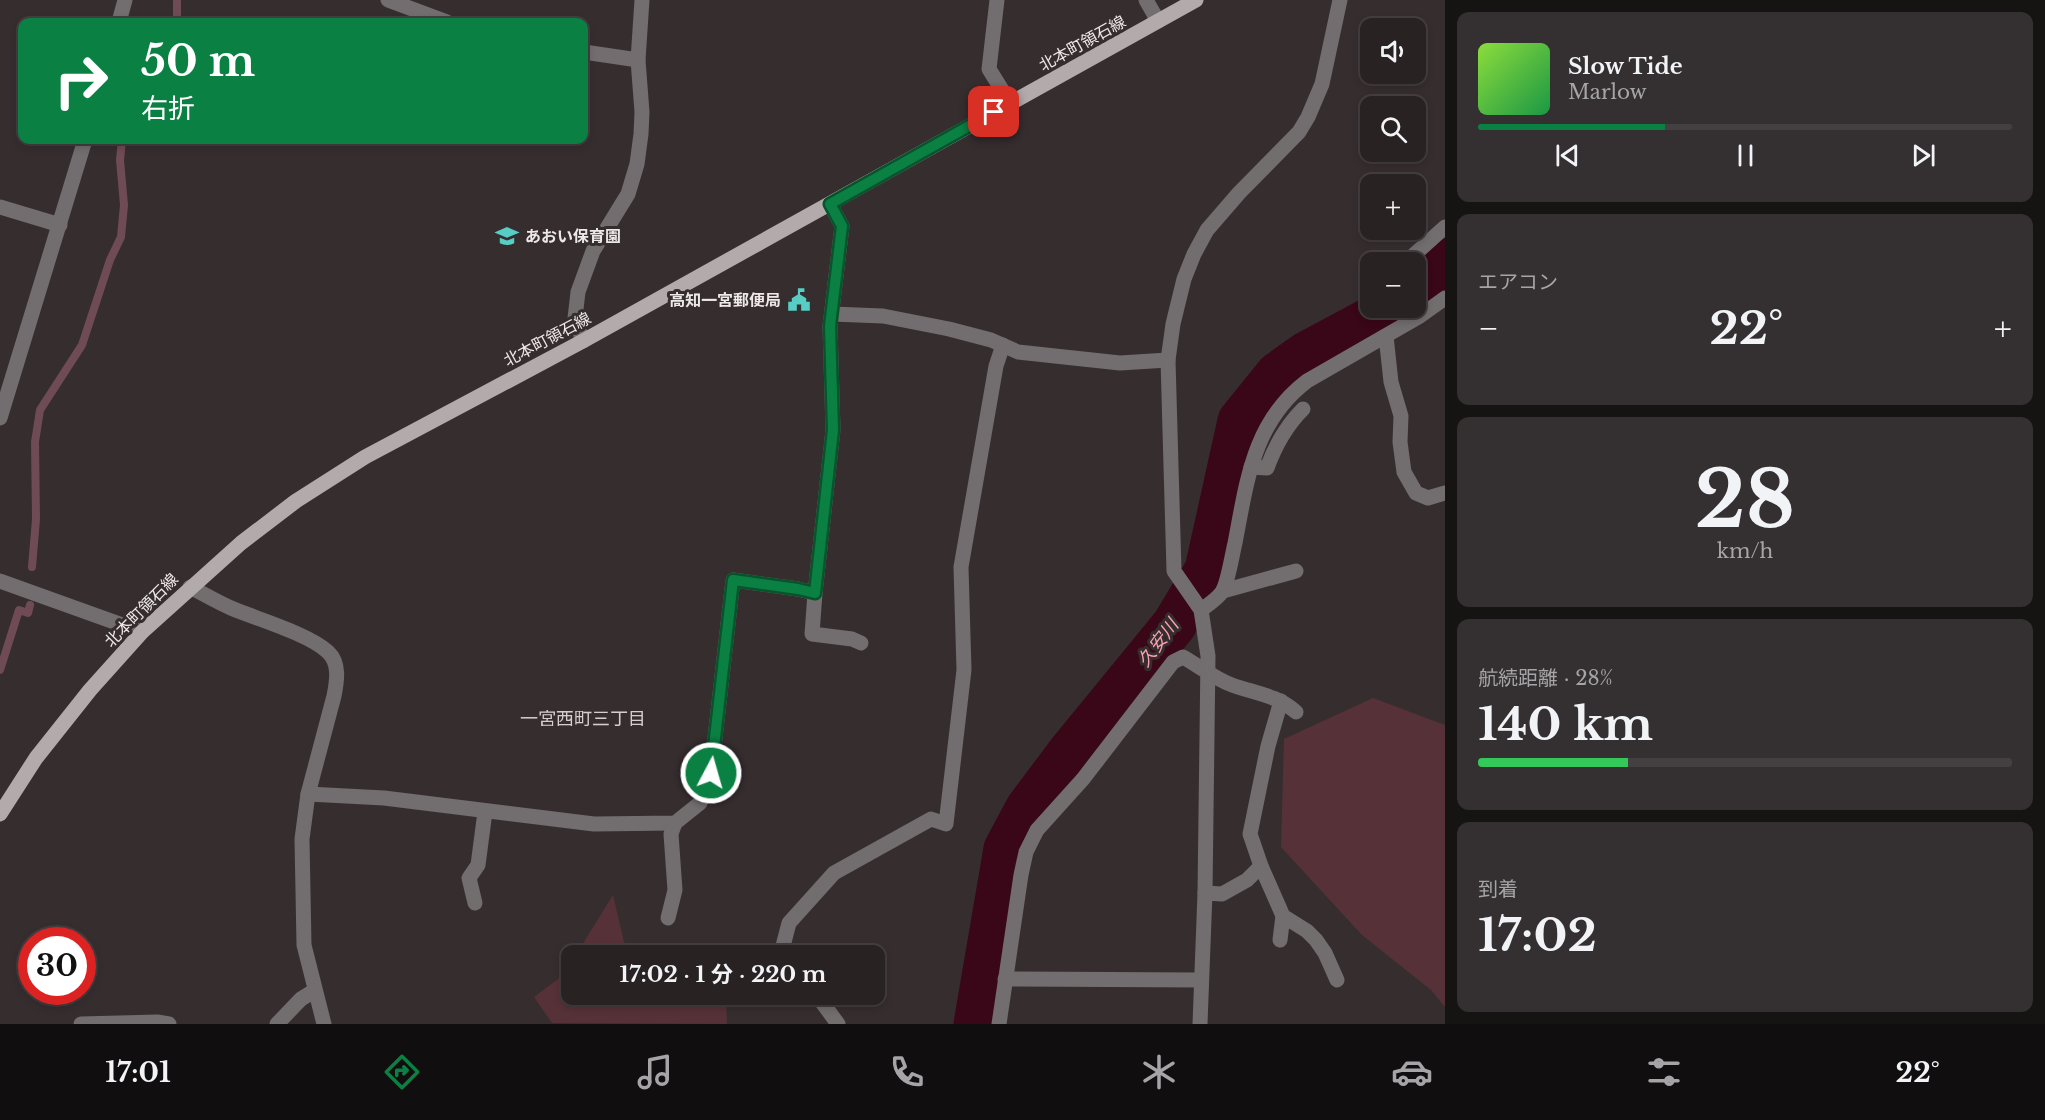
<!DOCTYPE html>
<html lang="ja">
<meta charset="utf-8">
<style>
:root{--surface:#282223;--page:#342f30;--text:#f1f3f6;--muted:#a5a4a6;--line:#443f41;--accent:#0b8043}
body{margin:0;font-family:"Libre Baskerville","Noto Sans JP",serif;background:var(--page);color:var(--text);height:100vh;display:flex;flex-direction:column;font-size:22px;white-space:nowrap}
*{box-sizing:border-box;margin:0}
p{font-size:20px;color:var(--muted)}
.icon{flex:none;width:33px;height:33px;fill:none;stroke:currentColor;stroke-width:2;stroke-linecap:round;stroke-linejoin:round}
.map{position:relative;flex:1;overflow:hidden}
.sheet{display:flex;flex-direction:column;gap:12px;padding:12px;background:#161313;width:600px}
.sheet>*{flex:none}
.top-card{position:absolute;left:18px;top:18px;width:570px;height:126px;border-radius:12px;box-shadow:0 3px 9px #0003,0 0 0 2px var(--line);background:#0b8043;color:#fff;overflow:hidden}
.tools{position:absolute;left:1360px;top:18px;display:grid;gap:12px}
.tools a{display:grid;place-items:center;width:66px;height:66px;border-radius:12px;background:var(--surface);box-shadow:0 3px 9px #0003,0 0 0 2px var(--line);font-size:30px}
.speed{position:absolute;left:18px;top:927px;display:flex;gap:12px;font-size:30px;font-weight:700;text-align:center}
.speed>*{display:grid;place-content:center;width:78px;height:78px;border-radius:50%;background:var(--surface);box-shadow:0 3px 9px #0003,0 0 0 2px var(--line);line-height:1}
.speed .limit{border:9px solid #d22;background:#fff;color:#111}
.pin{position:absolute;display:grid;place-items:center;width:51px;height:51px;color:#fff;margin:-26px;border-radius:12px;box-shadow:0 3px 9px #0006}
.me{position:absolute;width:66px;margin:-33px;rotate:6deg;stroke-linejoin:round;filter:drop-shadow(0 0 4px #0008)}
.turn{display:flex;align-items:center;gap:21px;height:126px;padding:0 24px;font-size:27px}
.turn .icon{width:78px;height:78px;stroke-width:2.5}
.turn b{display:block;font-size:42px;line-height:51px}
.big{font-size:45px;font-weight:700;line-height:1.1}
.sheet .tile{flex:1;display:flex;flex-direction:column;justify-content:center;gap:9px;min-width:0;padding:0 21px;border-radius:12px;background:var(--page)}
.sheet .dial{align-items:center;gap:0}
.dial b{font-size:78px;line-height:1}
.song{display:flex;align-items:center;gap:18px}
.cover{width:72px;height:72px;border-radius:9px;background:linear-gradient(135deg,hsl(90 70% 55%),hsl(140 70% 35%))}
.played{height:6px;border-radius:3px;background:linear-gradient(90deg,var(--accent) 35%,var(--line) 35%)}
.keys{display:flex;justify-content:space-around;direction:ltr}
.heat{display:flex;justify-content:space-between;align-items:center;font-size:33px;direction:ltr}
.charge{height:9px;border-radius:4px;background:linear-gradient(90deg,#34c759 28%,var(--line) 0)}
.trip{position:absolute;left:561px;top:945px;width:324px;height:60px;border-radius:12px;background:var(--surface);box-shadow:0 3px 9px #0003,0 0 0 2px var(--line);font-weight:700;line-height:60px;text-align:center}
.dock{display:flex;height:96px;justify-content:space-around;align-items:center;background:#100e0e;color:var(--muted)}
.dock .icon{width:42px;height:42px}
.dock .active{color:var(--accent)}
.dock b{font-size:27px;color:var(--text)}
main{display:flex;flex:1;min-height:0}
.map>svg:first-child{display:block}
</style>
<main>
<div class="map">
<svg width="1445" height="1024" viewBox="0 0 1445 1024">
<rect width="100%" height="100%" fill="#362d2f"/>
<g fill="#563138">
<polygon points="1373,698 1445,725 1445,1007 1431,990 1362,935 1281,847 1284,739"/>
<polygon points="613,895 624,942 635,955 576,955"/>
<polygon points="571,962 572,994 726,995 727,1024 552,1023 534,997 561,977"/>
</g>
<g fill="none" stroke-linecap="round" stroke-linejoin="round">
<g stroke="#6f4b56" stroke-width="8">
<polyline points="177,0 177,22"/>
<polyline points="32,567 36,519 35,442 40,410 82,345 110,260 121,237 124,205 120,160 122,140"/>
<polyline points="0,670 19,610 28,613 30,605"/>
</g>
<g stroke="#390717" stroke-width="45">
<polyline points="1416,288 1445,261"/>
<polyline points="976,1024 1006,849 1028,808 1070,752 1174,625 1207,570 1240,421 1278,374 1306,354 1392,308"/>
</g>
<g stroke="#726d6e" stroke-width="15">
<polyline points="388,0 447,22"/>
<polyline points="997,0 989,69 1010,103"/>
<polyline points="1146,0 1158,21"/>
<polyline points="119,22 125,0"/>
<polyline points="584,52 638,60"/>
<polyline points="0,207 60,225"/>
<polyline points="1406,262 1445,227"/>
<polyline points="832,314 883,316 949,329 991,340 1018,352 1120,363 1168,360"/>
<polyline points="1386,336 1391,382 1401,416 1400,442 1404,472 1416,493 1428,498 1445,493"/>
<polyline points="583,341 575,318 578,292 593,251 628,194 637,164 641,134 642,112 638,60 642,0"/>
<polyline points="0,418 85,140"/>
<path d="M1251,467L1267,468C1275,446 1286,426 1303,409"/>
<polyline points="0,581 142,632"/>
<path d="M190,587C204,594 217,602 231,608C257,619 309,634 328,652C340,663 337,681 334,696L308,794L302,839L304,945L324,1024"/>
<polyline points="1223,591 1296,571"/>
<polyline points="815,593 812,634 852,639 861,643"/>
<path d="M1201,610C1208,605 1217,599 1222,592C1228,583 1232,555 1235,543C1247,481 1253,422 1307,381L1420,316L1445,298"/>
<polyline points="308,794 384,798 594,824 675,823 700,803 711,773 733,580 798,589 815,593 833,430 830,326 842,226 830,204"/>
<polyline points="1261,866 1250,834 1268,746 1281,701"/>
<polyline points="1205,893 1222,894 1247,880 1261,866 1283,916 1307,931 1316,940 1325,953 1337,980"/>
<polyline points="475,903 469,878 478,865 485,812"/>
<polyline points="668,918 675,890 671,834 675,823"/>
<polyline points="1280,940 1283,916"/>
<polyline points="787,956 783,946 789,923 834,873 931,819 946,824 964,670 961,567 996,366 1003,345"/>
<polyline points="1005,979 1201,980"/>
<polyline points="816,994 838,1024"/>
<polyline points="81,1024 157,1022 169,1024"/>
<polyline points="277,1024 301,999 314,991"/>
<path d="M999,1024L1021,875L1026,852L1037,830L1083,779L1173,662L1183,657C1199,666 1215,679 1232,685C1254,693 1277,695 1296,712"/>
<polyline points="1200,1024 1205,893 1208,656 1201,610 1174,571 1168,360 1173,324 1184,279 1194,254 1207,230 1239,193 1299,132 1308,117 1322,84 1340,0"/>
</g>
<polyline stroke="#b3aaab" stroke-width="15" points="0,814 36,758 90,690 142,632 241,543 296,501 365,457 583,341 1196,0"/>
</g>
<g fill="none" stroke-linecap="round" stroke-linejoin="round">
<g stroke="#07532c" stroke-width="15">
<polyline id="route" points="711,773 733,580 798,589 815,593 833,430 830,326 842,226 830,204 994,112"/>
</g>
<use href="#route" stroke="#0b8043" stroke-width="10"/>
</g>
<defs>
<g id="school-bare" transform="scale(1.8)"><path d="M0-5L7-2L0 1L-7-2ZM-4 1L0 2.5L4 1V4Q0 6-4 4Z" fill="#56cec3" stroke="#362d2f" stroke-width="2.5" paint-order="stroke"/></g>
<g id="civic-bare" transform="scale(1.8)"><path d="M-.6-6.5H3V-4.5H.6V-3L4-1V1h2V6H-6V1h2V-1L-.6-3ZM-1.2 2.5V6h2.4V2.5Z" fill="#56cec3" stroke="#362d2f" stroke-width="2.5" paint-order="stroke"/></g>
</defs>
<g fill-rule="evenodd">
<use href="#school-bare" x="507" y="236"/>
<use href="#civic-bare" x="799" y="300"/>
</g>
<g text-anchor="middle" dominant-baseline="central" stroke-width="6" stroke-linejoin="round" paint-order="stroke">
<g font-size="16" fill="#eee9e9" stroke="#362d2f">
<text transform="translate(1082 43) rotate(-29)">北本町領石線</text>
<text transform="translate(547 339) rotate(-28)">北本町領石線</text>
<text transform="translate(141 610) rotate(-45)">北本町領石線</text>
</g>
<g font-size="16" font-weight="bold" fill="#eee9e9" stroke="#362d2f" text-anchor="start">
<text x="525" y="236">あおい保育園</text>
<text x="781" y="300" text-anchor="end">高知一宮郵便局</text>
</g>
<g font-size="18" font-style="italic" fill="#fca1b3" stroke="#362d2f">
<text transform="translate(1158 643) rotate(-53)">久安川</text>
</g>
<g font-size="18" fill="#d8cdce" stroke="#362d2f">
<text x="583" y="719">一宮西町三丁目</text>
</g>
</g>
</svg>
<div class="tools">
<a><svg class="icon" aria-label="sound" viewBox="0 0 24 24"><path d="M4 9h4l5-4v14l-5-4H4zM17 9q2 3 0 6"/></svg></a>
<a><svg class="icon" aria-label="search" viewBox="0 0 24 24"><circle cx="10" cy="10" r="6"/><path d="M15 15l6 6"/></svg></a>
<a>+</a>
<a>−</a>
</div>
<div class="speed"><div class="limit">30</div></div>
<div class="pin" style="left:994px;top:112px;background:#d93025"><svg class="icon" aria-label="arrive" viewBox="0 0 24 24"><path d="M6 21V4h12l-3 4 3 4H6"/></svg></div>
<svg class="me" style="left:711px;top:773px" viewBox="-20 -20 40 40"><circle r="17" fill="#0b8043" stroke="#fff" stroke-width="3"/><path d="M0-11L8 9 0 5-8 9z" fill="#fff"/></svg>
<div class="trip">17:02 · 1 分 · 220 m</div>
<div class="top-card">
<div class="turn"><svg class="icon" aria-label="right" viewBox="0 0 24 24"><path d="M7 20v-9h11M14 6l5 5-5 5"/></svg><div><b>50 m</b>右折</div></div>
</div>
</div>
<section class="sheet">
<div class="tile">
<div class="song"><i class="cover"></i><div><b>Slow Tide</b><p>Marlow</p></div></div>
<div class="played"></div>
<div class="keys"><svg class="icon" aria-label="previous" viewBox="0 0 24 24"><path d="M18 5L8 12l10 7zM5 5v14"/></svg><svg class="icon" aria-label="pause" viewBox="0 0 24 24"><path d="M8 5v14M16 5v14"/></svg><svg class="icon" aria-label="next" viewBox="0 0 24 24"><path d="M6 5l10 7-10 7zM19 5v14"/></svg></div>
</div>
<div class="tile"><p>エアコン</p>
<div class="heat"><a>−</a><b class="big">22°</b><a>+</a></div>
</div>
<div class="tile dial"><b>28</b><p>km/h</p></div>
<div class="tile"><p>航続距離 · 28%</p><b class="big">140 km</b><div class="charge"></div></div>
<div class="tile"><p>到着</p><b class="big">17:02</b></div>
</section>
</main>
<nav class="dock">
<b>17:01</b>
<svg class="icon active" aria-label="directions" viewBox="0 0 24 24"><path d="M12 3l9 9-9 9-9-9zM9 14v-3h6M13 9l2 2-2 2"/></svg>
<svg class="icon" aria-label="music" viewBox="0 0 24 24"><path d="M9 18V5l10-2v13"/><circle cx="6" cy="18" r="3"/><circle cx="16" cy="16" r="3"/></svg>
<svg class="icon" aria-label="phone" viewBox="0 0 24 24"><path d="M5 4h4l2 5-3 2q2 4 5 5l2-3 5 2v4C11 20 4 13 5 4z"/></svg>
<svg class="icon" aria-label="climate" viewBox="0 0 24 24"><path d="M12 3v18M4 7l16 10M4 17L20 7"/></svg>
<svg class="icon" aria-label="car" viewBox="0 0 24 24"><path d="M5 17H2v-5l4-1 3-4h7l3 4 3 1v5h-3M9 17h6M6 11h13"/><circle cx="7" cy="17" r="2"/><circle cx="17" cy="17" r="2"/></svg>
<svg class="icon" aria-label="filters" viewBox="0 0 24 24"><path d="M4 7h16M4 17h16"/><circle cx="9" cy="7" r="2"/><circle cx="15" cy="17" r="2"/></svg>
<b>22°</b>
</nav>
